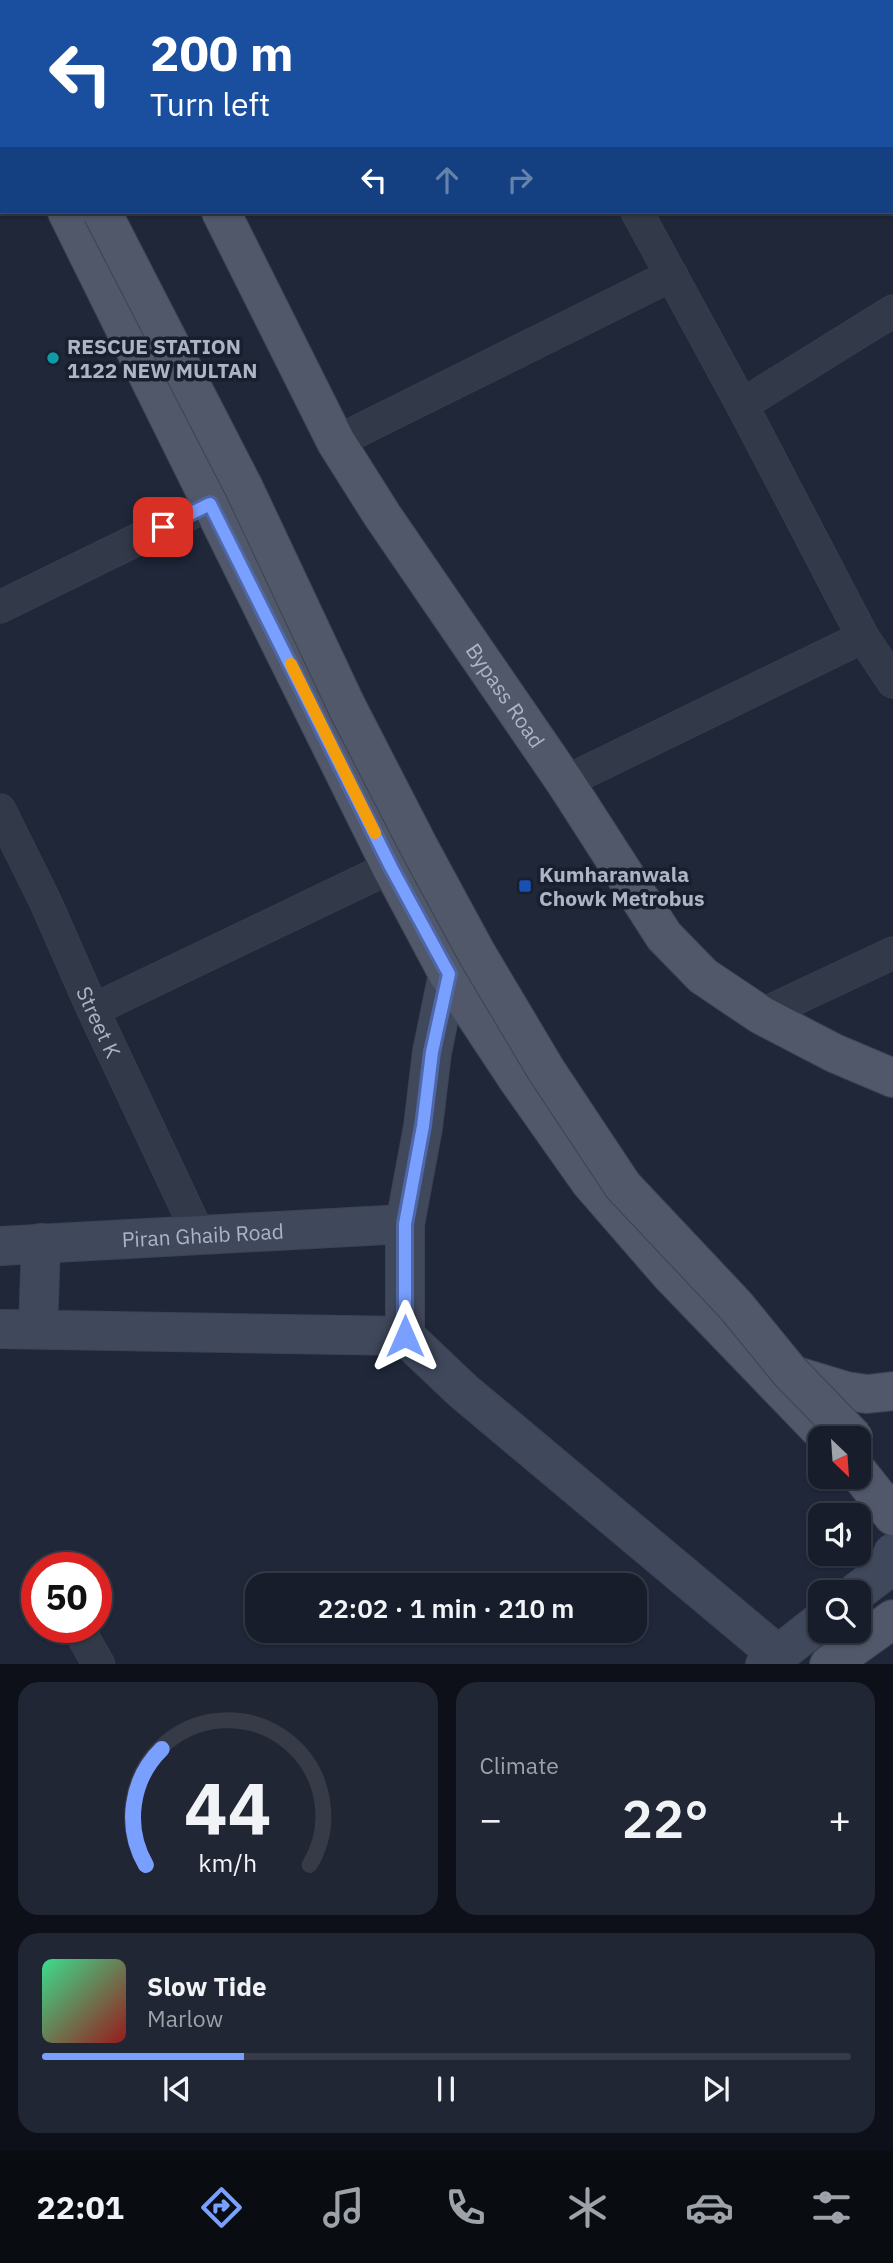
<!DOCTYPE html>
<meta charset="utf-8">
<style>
:root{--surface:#171d2b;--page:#202633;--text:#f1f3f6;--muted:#9ea2a9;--line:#363b47;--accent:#799fff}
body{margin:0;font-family:"IBM Plex Sans",sans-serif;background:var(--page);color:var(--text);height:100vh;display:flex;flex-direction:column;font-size:26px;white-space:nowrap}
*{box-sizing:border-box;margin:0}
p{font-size:23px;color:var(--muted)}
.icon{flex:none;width:38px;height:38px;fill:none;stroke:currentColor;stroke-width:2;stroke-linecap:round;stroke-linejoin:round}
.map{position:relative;height:1664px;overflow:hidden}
.side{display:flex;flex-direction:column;gap:18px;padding:18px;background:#0d1018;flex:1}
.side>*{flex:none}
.banner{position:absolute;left:0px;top:0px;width:894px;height:214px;box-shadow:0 2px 5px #0004,0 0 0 2px var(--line);background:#1a4fa0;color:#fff;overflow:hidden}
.needle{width:46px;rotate:155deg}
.controls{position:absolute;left:808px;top:1426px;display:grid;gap:14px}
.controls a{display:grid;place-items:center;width:63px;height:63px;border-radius:14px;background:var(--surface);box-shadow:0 2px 5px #0004,0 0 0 2px var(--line);font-size:35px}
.speed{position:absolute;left:21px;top:1552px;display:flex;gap:14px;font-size:35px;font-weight:700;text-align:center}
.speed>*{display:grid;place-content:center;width:91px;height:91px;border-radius:50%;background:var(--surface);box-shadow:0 2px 5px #0004,0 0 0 2px var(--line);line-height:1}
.speed .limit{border:10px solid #d22;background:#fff;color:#111}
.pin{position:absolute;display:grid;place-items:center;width:60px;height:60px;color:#fff;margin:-30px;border-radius:14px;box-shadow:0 4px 10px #0006}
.me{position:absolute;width:77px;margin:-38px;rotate:0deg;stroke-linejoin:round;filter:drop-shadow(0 0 5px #0008)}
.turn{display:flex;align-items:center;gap:24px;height:147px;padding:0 35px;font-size:32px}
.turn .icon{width:91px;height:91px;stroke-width:2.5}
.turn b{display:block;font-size:49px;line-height:60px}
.lanes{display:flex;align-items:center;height:66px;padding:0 35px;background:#0003;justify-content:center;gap:35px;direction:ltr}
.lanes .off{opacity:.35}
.big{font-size:52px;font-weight:600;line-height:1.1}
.side .widget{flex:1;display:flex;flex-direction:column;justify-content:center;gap:10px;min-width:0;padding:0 24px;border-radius:21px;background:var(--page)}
.side .dial{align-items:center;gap:0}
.dial svg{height:182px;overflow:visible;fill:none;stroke:var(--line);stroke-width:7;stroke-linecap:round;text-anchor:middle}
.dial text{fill:var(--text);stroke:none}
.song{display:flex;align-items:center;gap:21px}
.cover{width:84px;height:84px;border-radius:10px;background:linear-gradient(135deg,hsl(150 70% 55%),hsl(0 70% 35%))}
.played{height:7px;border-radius:4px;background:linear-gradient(90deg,var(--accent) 25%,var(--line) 25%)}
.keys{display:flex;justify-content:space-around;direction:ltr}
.heat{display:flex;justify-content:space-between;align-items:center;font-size:38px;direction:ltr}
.side .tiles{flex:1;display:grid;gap:18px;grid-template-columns:1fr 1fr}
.widget:last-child{grid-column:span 2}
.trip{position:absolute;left:245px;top:1573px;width:402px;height:70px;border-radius:21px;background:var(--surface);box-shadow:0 2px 5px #0004,0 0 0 2px var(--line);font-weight:600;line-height:70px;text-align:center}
.dock{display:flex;height:112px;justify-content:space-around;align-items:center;background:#090c11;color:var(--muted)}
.dock .icon{width:49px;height:49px}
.dock .active{color:var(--accent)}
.dock b{font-size:32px;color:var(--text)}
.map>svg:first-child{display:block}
</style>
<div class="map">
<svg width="893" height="1665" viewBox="0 0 893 1665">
<rect width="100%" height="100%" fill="#1f2739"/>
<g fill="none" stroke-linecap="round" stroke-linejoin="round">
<g stroke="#3c4353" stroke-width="33">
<g id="street">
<polyline points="519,0 520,2"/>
<polyline points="229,2 232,0"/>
<polyline points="892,94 893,94"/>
<polyline points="0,119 2,123"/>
<polyline points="637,212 742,405 863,637 893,682"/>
<polyline points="742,405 893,311"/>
<polyline points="336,442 672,275"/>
<polyline points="0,607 210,504"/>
<polyline points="565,782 863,637"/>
<path id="s1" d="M0,810L46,903L93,1010L199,1235"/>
<polyline points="93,1010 391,867"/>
<polyline points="761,1015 893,953"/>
<polyline points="78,1628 99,1665"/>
</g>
</g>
<g stroke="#3c4353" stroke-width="40">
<g id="secondary">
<polyline points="448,974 432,1052 423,1127 405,1224 405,1336 463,1391 777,1654"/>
<path id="s2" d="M0,1246L405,1224"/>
<polyline points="0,1329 405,1336"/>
<polyline points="38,1329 41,1243"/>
<polyline points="857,1592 888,1568 893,1553"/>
<polyline points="765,1665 821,1621"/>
</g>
</g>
<g stroke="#3c4353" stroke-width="40">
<g id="primary">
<polyline points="117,0 117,2"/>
<polyline points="0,37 2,44"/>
<polyline points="67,212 391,867 448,974 518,1080 590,1182 669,1273 828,1438"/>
<path id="s3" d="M221,212L336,442L382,515L565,782L664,936L703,976L761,1015L834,1053L893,1078"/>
<polyline points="783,1372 846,1391 867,1394 893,1391"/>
<polyline points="859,1473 893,1516"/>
<polyline points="829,1665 893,1619"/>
</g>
</g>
<use href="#street" stroke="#323a49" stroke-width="32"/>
<use href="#secondary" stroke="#40485c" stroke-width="38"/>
<use href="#primary" stroke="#505869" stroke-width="38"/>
<g stroke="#3c4353" stroke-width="40" stroke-linecap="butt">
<polyline id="primary-bridge" points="102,212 244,488 347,707 419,847 477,954 546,1070 623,1186 736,1306 789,1371 854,1438"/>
</g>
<use href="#primary-bridge" stroke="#505869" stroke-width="38"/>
</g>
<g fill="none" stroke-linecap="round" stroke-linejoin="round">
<g stroke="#4f67a6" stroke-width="18">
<polyline id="route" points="163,527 210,504 391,867 449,974 432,1052 423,1126 405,1224 405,1336"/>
</g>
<use href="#route" stroke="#799fff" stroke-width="12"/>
<polyline stroke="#f59e0b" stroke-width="12" points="291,664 375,833"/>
</g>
<circle fill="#0f9aa8" stroke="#181f2d" stroke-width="2.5" cx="53" cy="358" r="7"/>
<rect fill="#1a4fb4" stroke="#181f2d" stroke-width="2.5" x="518" y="879" width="14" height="14" rx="3.5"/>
<g text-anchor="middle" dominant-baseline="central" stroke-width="7" stroke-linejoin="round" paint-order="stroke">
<g font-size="21" font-weight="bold" fill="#adb4c6" stroke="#181f2d" text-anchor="start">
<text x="67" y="346">RESCUE STATION<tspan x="67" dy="24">1122 NEW MULTAN</tspan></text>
<text x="539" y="874">Kumharanwala<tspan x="539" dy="24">Chowk Metrobus</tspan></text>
</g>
<g font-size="21" fill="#adb4c6" stroke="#181f2d">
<text stroke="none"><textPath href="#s3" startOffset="562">Bypass Road</textPath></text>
<text stroke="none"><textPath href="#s1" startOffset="234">Street K</textPath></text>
<text stroke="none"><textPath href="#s2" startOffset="203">Piran Ghaib Road</textPath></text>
</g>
</g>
</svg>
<div class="controls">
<a><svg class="needle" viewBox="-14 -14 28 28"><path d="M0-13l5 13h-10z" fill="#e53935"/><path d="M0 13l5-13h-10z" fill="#9ea2a9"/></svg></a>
<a><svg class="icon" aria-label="sound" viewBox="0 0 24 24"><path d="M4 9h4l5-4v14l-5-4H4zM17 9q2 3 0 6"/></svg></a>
<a><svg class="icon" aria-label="search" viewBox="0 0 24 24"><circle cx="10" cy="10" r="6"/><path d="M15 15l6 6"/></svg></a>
</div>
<div class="speed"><div class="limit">50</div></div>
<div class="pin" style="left:163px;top:527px;background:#d93025"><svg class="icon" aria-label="arrive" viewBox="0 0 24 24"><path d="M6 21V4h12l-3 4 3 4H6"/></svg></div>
<svg class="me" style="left:405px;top:1336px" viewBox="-20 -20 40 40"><path d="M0-17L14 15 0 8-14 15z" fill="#799fff" stroke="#fff" stroke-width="4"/></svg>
<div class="trip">22:02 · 1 min · 210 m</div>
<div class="banner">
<div class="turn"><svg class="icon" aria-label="left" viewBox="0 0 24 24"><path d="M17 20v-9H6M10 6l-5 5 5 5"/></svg><div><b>200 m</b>Turn left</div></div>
<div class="lanes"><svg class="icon" aria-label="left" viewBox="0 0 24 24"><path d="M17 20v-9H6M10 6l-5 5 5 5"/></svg><svg class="icon off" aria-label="ahead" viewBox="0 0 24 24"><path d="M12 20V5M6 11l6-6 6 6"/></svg><svg class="icon off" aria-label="right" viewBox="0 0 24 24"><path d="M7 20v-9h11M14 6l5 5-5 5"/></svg></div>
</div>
</div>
<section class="side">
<div class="tiles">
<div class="widget dial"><svg viewBox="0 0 100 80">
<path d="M14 69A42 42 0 1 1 86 69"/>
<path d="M14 69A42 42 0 0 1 21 18" stroke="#799fff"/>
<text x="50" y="56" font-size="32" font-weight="700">44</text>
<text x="50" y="72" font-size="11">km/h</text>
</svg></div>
<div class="widget"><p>Climate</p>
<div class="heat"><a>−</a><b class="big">22°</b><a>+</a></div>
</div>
<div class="widget">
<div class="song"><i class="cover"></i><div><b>Slow Tide</b><p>Marlow</p></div></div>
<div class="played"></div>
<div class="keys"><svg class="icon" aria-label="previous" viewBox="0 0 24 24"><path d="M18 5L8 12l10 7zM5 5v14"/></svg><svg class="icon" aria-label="pause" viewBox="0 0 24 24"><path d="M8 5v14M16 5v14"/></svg><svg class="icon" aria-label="next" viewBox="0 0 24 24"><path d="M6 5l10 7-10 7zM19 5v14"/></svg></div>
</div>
</div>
</section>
<nav class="dock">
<b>22:01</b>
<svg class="icon active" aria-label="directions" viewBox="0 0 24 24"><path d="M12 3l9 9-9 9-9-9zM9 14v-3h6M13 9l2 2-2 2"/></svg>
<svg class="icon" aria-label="music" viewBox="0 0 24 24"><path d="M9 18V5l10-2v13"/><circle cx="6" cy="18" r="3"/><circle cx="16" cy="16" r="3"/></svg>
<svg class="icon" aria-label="phone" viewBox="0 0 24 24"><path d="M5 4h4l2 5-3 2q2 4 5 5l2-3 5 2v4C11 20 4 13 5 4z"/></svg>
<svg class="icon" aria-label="climate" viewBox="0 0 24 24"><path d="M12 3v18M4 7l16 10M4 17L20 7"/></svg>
<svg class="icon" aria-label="car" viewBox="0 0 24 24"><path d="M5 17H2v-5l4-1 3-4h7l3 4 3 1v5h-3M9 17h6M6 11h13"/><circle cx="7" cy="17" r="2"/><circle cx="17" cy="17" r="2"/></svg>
<svg class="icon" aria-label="filters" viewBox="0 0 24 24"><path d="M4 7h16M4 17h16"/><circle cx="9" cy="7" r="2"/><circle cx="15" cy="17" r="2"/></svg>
</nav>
